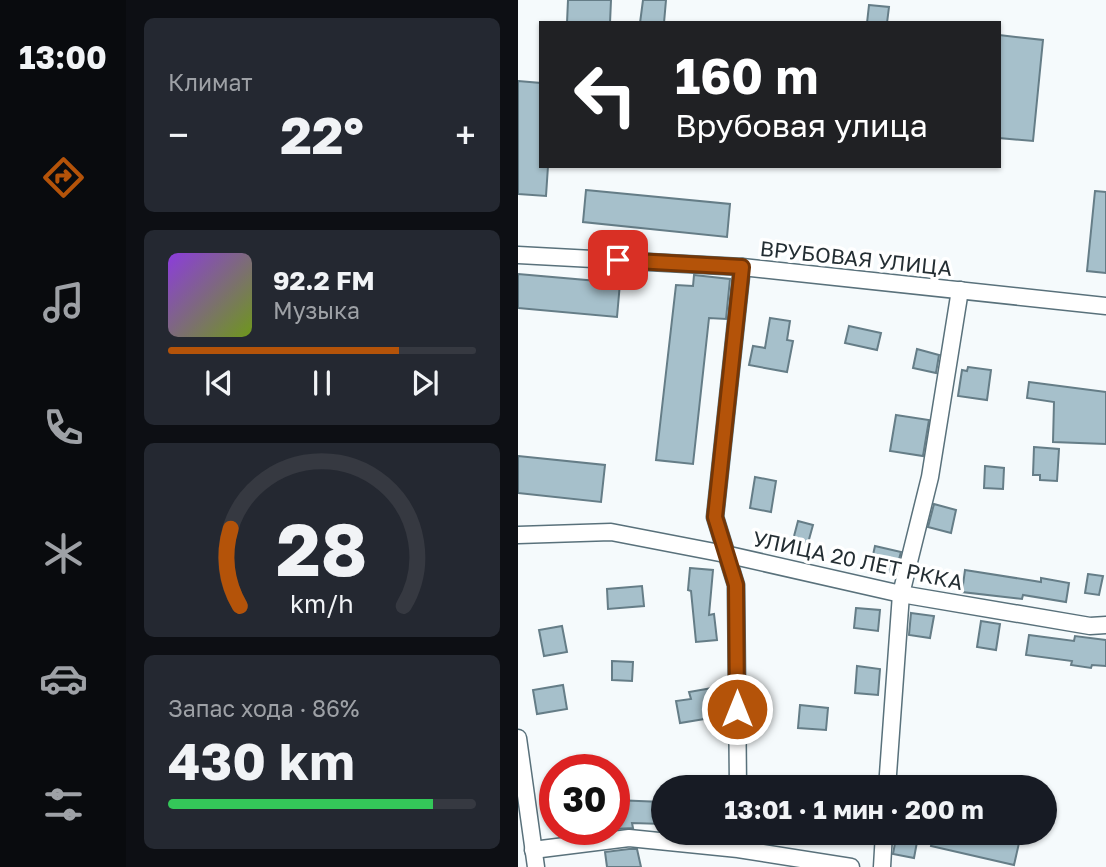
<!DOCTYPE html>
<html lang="ru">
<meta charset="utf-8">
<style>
:root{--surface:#171b24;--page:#242831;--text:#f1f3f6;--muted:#9ea1a6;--line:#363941;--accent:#b45309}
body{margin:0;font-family:"Golos Text",sans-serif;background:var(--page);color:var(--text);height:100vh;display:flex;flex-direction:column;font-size:26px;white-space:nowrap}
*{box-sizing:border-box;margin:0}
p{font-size:23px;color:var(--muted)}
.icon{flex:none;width:38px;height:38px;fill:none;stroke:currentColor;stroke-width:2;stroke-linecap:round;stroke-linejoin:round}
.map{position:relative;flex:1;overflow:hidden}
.details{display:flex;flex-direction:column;gap:18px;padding:18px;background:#0d0f14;width:392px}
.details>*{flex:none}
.top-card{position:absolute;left:21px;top:21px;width:462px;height:147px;border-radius:0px;box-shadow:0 2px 5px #0004;background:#202124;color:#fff;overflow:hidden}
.speed{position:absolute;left:21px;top:754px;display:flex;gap:14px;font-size:35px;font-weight:700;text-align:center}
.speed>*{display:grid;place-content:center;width:91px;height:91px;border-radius:50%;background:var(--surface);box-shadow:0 2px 5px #0004;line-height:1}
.speed .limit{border:10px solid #d22;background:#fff;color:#111}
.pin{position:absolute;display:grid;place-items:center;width:60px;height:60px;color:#fff;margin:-30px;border-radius:14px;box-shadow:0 4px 10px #0006}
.me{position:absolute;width:77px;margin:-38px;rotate:0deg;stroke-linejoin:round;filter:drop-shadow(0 0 5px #0008)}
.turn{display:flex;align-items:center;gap:24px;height:147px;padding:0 21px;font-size:32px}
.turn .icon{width:91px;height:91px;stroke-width:2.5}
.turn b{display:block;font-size:49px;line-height:60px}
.big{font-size:52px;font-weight:700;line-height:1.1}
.details .card{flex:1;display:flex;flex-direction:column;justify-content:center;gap:10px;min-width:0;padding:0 24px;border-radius:10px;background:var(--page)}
.details .dial{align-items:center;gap:0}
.dial svg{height:182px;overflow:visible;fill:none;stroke:var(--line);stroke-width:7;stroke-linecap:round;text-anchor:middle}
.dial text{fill:var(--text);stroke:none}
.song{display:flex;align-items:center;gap:21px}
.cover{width:84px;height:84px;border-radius:10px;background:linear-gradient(135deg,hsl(270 70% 55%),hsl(80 70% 35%))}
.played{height:7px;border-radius:4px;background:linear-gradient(90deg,var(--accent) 75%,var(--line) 75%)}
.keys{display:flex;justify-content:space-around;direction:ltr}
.heat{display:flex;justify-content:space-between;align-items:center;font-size:38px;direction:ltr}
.charge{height:10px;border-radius:5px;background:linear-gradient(90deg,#34c759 86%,var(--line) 0)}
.trip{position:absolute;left:133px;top:775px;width:406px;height:70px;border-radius:35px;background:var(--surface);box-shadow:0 2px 5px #0004;font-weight:700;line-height:70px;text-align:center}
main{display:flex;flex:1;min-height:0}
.tab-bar{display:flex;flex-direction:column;width:126px;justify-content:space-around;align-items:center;background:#090b0e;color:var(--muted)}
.tab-bar .icon{width:49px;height:49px}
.tab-bar .active{color:var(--accent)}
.tab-bar b{font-size:32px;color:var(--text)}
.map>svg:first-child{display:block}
</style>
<main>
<nav class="tab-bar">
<b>13:00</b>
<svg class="icon active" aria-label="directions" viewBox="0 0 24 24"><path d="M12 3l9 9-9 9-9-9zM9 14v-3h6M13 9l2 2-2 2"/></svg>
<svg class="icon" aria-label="music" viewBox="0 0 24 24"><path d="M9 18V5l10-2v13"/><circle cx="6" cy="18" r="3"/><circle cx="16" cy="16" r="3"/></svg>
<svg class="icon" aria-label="phone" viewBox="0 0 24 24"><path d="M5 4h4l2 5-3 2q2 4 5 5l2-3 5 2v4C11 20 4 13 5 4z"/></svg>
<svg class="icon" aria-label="climate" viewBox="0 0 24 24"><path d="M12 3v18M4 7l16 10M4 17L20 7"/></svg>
<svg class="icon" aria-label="car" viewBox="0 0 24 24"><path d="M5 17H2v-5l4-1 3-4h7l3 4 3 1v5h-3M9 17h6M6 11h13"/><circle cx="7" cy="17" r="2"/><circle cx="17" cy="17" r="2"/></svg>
<svg class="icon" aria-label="filters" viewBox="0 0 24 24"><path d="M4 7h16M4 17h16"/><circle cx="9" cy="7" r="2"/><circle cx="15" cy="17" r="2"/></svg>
</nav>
<section class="details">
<div class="card"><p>Климат</p>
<div class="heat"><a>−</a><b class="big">22°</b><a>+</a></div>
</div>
<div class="card">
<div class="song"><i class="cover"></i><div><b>92.2 FM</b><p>Музыка</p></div></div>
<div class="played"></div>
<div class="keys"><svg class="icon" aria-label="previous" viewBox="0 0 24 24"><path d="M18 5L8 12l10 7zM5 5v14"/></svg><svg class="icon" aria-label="pause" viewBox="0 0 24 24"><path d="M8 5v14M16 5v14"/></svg><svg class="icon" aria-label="next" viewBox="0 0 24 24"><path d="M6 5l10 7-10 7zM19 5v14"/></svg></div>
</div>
<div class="card dial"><svg viewBox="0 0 100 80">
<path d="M14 69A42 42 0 1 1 86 69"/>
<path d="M14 69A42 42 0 0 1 10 35" stroke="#b45309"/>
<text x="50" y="56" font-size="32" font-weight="700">28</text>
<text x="50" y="72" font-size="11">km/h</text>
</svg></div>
<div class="card"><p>Запас хода · 86%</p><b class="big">430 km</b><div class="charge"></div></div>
</section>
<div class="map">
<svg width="588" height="867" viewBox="0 0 588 867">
<rect width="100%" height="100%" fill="#f5fafc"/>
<g fill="#a6c0cb" stroke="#657d87" stroke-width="2">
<polygon points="50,0 93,0 92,23 49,23"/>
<polygon points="125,0 148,0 146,23 122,23"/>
<polygon points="351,5 371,7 369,23 349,23"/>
<polygon points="481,35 525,40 515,141 481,138"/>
<polygon points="0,81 23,83 23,166 30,166 28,196 0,194"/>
<polygon points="68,190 212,204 209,237 65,222"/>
<polygon points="577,191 588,192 588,273 569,271"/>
<polygon points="0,274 102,283 99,317 0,308"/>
<polygon points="176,275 212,279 208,319 191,318 175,464 138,460 158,285 175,286"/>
<polygon points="252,318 272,321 269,340 275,341 269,372 231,365 235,346 247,348"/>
<polygon points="331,326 363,333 359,350 327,343"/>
<polygon points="399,349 421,355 418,373 395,368"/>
<polygon points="450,367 473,370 469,400 440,396 444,370 449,371"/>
<polygon points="511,382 588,392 588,444 535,442 536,402 509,398"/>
<polygon points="378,415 411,420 405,456 372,451"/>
<polygon points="516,447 541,449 539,481 522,480 522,475 515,475"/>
<polygon points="0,456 87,465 83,502 0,493"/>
<polygon points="467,466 486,468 485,489 466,488"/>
<polygon points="237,477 258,481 253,512 232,508"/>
<polygon points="416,504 438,510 433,533 410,527"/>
<polygon points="280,521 295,525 290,543 275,540"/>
<polygon points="357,546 383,552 377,574 352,568"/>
<polygon points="172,568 195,570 191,615 196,614 199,640 178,642 173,591 170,590"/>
<polygon points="447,570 523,582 523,578 551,583 548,602 505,595 504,599 444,592"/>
<polygon points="570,574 585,576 581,595 567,593"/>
<polygon points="124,586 126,606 90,609 89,589"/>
<polygon points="338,608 362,610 360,631 336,628"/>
<polygon points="393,613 416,616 412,638 391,635"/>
<polygon points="463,621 482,624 478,650 459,647"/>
<polygon points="44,626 49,652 26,656 21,630"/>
<polygon points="511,635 556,641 557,636 588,640 588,666 574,665 573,668 553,665 554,661 508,655"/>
<polygon points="94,661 115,662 114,681 94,680"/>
<polygon points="339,666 362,669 360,695 337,693"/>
<polygon points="45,685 49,709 19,714 15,690"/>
<polygon points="200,687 205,716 162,723 158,701 173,699 171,692"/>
<polygon points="282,705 310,708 308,730 280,728"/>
<polygon points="96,800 145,802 145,824 114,823 115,828 96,829"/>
<polygon points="416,833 458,833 501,843 496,865 413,846"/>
<polygon points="378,838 399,842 396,858 375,854"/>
<polygon points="111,849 119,849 123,867 89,867 87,852"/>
</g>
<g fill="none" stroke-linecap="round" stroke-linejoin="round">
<g stroke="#59717b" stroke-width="19">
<g id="minor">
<polyline points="0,255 224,267 588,306"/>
<polyline points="0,535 93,532 207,554 383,594 572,626 588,625"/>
<polyline points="0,738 18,867"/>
<polyline points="220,788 218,585 197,517 224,267"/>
<polyline points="369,788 383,594 412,477 442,290"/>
<polyline points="15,850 111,838 220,849 333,867"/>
<polyline points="364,867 366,833"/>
</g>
</g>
<use href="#minor" stroke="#fff" stroke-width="16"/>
</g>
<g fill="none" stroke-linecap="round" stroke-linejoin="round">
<g stroke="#753606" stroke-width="18">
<polyline id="route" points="100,260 224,267 197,517 218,585 219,709"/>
</g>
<use href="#route" stroke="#b45309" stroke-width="12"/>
</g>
<g text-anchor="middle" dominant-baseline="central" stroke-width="7" stroke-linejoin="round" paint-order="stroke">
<g font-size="21" fill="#242e33" stroke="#fff">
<text transform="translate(338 258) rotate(6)">ВРУБОВАЯ УЛИЦА</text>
<text transform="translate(340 560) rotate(12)">УЛИЦА 20 ЛЕТ РККА</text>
</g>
</g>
</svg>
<div class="speed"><div class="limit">30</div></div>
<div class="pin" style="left:100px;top:260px;background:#d93025"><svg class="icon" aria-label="arrive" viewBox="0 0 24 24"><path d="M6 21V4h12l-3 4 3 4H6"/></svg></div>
<svg class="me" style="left:219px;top:709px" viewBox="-20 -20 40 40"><circle r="17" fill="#b45309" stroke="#fff" stroke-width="3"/><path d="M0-11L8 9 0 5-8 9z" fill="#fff"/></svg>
<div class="trip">13:01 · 1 мин · 200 m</div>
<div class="top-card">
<div class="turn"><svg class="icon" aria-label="left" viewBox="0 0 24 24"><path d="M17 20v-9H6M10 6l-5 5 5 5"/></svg><div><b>160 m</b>Врубовая улица</div></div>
</div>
</div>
</main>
